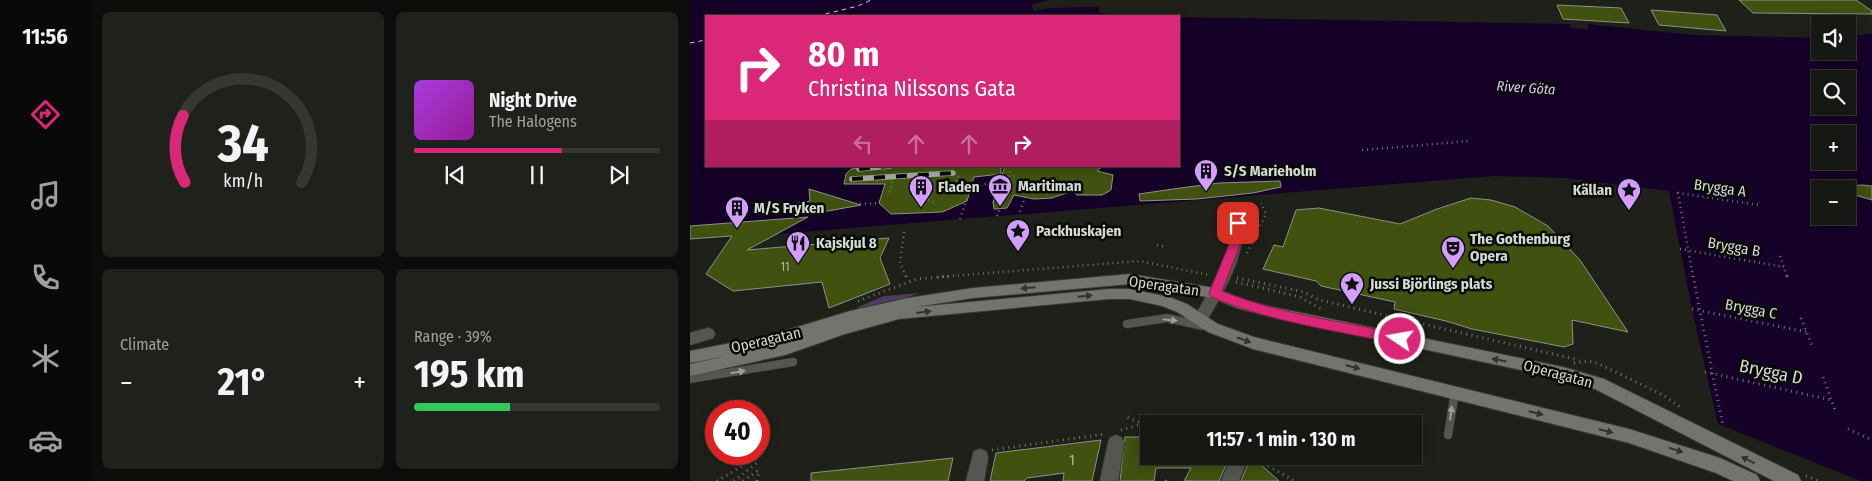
<!DOCTYPE html>
<meta charset="utf-8">
<style>
:root{--surface:#161813;--page:#1f211c;--text:#f1f3f6;--muted:#9ea0a0;--line:#353733;--accent:#db2777}
body{margin:0;font-family:"Fira Sans Condensed",sans-serif;background:var(--page);color:var(--text);height:100vh;display:flex;flex-direction:column;font-size:19px;white-space:nowrap}
*{box-sizing:border-box;margin:0}
p{font-size:16px;color:var(--muted)}
.icon{flex:none;width:28px;height:28px;fill:none;stroke:currentColor;stroke-width:2;stroke-linecap:round;stroke-linejoin:round}
.map{position:relative;flex:1;overflow:hidden}
.drawer{display:flex;flex-direction:column;gap:12px;padding:12px;background:#0c0d0a;width:600px}
.drawer>*{flex:none}
.banner{position:absolute;left:15px;top:15px;width:475px;height:152px;border-radius:0px;box-shadow:0 2px 12px #0003,0 0 0 1px var(--line);background:#db2777;color:#fff;overflow:hidden}
.buttons{position:absolute;left:1121px;top:15px;display:grid;gap:10px}
.buttons a{display:grid;place-items:center;width:45px;height:45px;border-radius:0px;background:var(--surface);box-shadow:0 2px 12px #0003,0 0 0 1px var(--line);font-size:25px}
.speed{position:absolute;left:15px;top:400px;display:flex;gap:10px;font-size:25px;font-weight:700;text-align:center}
.speed>*{display:grid;place-content:center;width:65px;height:65px;border-radius:50%;background:var(--surface);box-shadow:0 2px 12px #0003,0 0 0 1px var(--line);line-height:1}
.speed .limit{border:8px solid #d22;background:#fff;color:#111}
.pin{position:absolute;display:grid;place-items:center;width:42px;height:42px;color:#fff;margin:-21px;border-radius:10px;box-shadow:0 2px 8px #0006}
.me{position:absolute;width:55px;margin:-28px;rotate:282deg;stroke-linejoin:round;filter:drop-shadow(0 0 4px #0008)}
.turn{display:flex;align-items:center;gap:18px;height:105px;padding:0 20px;font-size:22px}
.turn .icon{width:65px;height:65px;stroke-width:2.5}
.turn b{display:block;font-size:35px;line-height:42px}
.lanes{display:flex;align-items:center;height:48px;padding:0 20px;background:#0003;justify-content:center;gap:25px;direction:ltr}
.lanes .off{opacity:.35}
.big{font-size:38px;font-weight:700;line-height:1.1}
.drawer .card{flex:1;display:flex;flex-direction:column;justify-content:center;gap:8px;min-width:0;padding:0 18px;border-radius:8px;background:var(--page)}
.drawer .dial{align-items:center;gap:0}
.dial svg{height:130px;overflow:visible;fill:none;stroke:var(--line);stroke-width:7;stroke-linecap:round;text-anchor:middle}
.dial text{fill:var(--text);stroke:none}
.song{display:flex;align-items:center;gap:15px}
.cover{width:60px;height:60px;border-radius:8px;background:linear-gradient(135deg,hsl(280 70% 55%),hsl(300 70% 35%))}
.played{height:5px;border-radius:2px;background:linear-gradient(90deg,var(--accent) 60%,var(--line) 60%)}
.keys{display:flex;justify-content:space-around;direction:ltr}
.heat{display:flex;justify-content:space-between;align-items:center;font-size:28px;direction:ltr}
.charge{height:8px;border-radius:4px;background:linear-gradient(90deg,#34c759 39%,var(--line) 0)}
.drawer .tiles{flex:1;display:grid;gap:12px;grid-template-columns:repeat(2,1fr)}
.trip{position:absolute;left:450px;top:415px;width:282px;height:50px;border-radius:0px;background:var(--surface);box-shadow:0 2px 12px #0003,0 0 0 1px var(--line);font-weight:700;line-height:50px;text-align:center}
main{display:flex;flex:1;min-height:0}
.menu{display:flex;flex-direction:column;width:90px;justify-content:space-around;align-items:center;background:#090a08;color:var(--muted)}
.menu .icon{width:35px;height:35px}
.menu .selected{color:var(--accent)}
.menu b{font-size:22px;color:var(--text)}
.map>svg:first-child{display:block}
</style>
<main>
<nav class="menu">
<b>11:56</b>
<svg class="icon selected" aria-label="directions" viewBox="0 0 24 24"><path d="M12 3l9 9-9 9-9-9zM9 14v-3h6M13 9l2 2-2 2"/></svg>
<svg class="icon" aria-label="music" viewBox="0 0 24 24"><path d="M9 18V5l10-2v13"/><circle cx="6" cy="18" r="3"/><circle cx="16" cy="16" r="3"/></svg>
<svg class="icon" aria-label="phone" viewBox="0 0 24 24"><path d="M5 4h4l2 5-3 2q2 4 5 5l2-3 5 2v4C11 20 4 13 5 4z"/></svg>
<svg class="icon" aria-label="climate" viewBox="0 0 24 24"><path d="M12 3v18M4 7l16 10M4 17L20 7"/></svg>
<svg class="icon" aria-label="car" viewBox="0 0 24 24"><path d="M5 17H2v-5l4-1 3-4h7l3 4 3 1v5h-3M9 17h6M6 11h13"/><circle cx="7" cy="17" r="2"/><circle cx="17" cy="17" r="2"/></svg>
</nav>
<section class="drawer">
<div class="tiles">
<div class="card dial"><svg viewBox="0 0 100 80">
<path d="M14 69A42 42 0 1 1 86 69"/>
<path d="M14 69A42 42 0 0 1 13 28" stroke="#db2777"/>
<text x="50" y="56" font-size="32" font-weight="700">34</text>
<text x="50" y="72" font-size="11">km/h</text>
</svg></div>
<div class="card">
<div class="song"><i class="cover"></i><div><b>Night Drive</b><p>The Halogens</p></div></div>
<div class="played"></div>
<div class="keys"><svg class="icon" aria-label="previous" viewBox="0 0 24 24"><path d="M18 5L8 12l10 7zM5 5v14"/></svg><svg class="icon" aria-label="pause" viewBox="0 0 24 24"><path d="M8 5v14M16 5v14"/></svg><svg class="icon" aria-label="next" viewBox="0 0 24 24"><path d="M6 5l10 7-10 7zM19 5v14"/></svg></div>
</div>
<div class="card"><p>Climate</p>
<div class="heat"><a>−</a><b class="big">21°</b><a>+</a></div>
</div>
<div class="card"><p>Range · 39%</p><b class="big">195 km</b><div class="charge"></div></div>
</div>
</section>
<div class="map">
<svg width="1182" height="481" viewBox="0 0 1182 481">
<rect width="100%" height="100%" fill="#1e2019"/>
<polygon fill="#503b63" points="230,293 207,301 169,310 168,307 194,296"/>
<path fill="#150027" fill-rule="evenodd" d="M0,0H360L342,4L343,11L361,8L409,7V12L422,16H454H16V166H186L161,169L156,174L155,181L352,166H489V17L879,24L881,28L898,29V24L1002,35L1130,38V51H1158V36L1182,34V186L1173,185L1158,189H1130V216H1158V191L1182,200V481H1171L1028,424L1002,309L979,191L874,178L804,176L0,241L79,233L96,220L0,226ZM1130,79H1158V106H1130ZM1130,134H1158V161H1130ZM290,176L246,181L166,184ZM529,183L574,191L507,199L463,200L461,193L468,191ZM277,190L281,191L279,197L274,200L192,206L189,203L190,200L199,196ZM154,201L169,204C149,212 109,217 89,209L100,205ZM260,204L265,207L252,212L204,214L197,212L198,209Z"/>
<g fill="none" stroke-linecap="round" stroke-linejoin="round">
<g stroke="#e0c3fd" stroke-width="1" stroke-dasharray="4.5 4" stroke-linecap="butt">
<polyline points="127,16 168,6 181,0"/>
<polyline points="0,43 16,40"/>
</g>
</g>
<g fill="#405110" stroke="#8f9289">
<polygon points="1049,0 1166,0 1182,11 1182,14 1063,13"/>
<polygon points="867,5 931,8 939,23 873,19"/>
<polygon points="961,10 1027,15 1036,31 969,25"/>
<polygon points="186,166 311,166 311,174 284,177 277,201 259,209 252,212 201,214 189,203 195,184 154,184 156,174 161,169"/>
<polygon points="315,166 413,166 407,171 423,175 421,190 412,195 387,195 382,191 362,198 344,199 324,195 317,208 304,209 303,202"/>
<polygon points="590,181 591,187 563,193 507,199 450,201 449,194 490,188 529,183"/>
<polygon points="1173,185 1182,186 1182,200 1158,193 1158,189 1141,187"/>
<polygon points="119,189 171,205 138,211 93,214 92,206 120,201"/>
<polygon points="781,198 801,200 825,207 858,226 890,260 938,332 882,320 883,344 874,347 782,329 756,321 704,309 705,302 631,286 626,281 573,269 584,245 593,247 606,210 629,208 710,224 747,209"/>
<polygon points="118,217 57,250 199,238 190,258 200,284 139,308 132,282 43,291 16,274 42,236 0,239 0,226"/>
<polygon points="435,437 459,437 459,456 540,456 529,481 494,481 501,468 466,468 464,481 430,481"/>
<polygon points="411,440 402,481 373,481 374,473 337,478 334,481 300,481 306,453"/>
<polygon points="263,458 258,481 121,481 121,473"/>
<polygon points="560,459 566,460 589,481 551,481"/>
</g>
<g fill="none" stroke-linecap="round" stroke-linejoin="round">
<g stroke="#383a33" stroke-width="9">
<g id="lane">
<polyline points="437,324 477,318 513,326"/>
<polyline points="0,379 103,362"/>
<polyline points="758,435 765,392"/>
</g>
</g>
<g stroke="#383a33" stroke-width="2">
<g id="street">
<path d="M548,219L554,223C553,261 533,292 515,324L510,325L505,324L503,320C520,288 540,260 542,223Z"/>
<polygon points="18,328 23,330 25,334 23,338 0,345 0,333"/>
<polygon points="426,435 432,438 434,443 428,481 410,481 418,443 420,438"/>
<polygon points="290,449 296,451 298,457 294,481 276,481 284,451"/>
<polygon points="542,456 559,456 549,481 531,481"/>
</g>
</g>
<g stroke="#383a33" stroke-width="2">
<polygon id="secondary" points="440,274 525,288 555,300 582,307 873,367 914,379 1108,475 1111,481 1084,481 905,389 873,379 582,317 547,308 523,298 440,284 283,298 226,307 419,289 440,289 479,297 497,304 528,324 564,337 939,429 1030,458 1067,475 1070,481 1043,481 1026,473 939,443 563,349 518,332 487,312 472,306 440,299 419,299 209,319 155,334 95,355 0,376 0,364 37,356 0,363 0,351 81,335 160,311 218,298 283,288"/>
</g>
<g stroke="#72746e" stroke-width="2.5" stroke-dasharray="1 4" stroke-linecap="butt">
<polyline points="672,150 780,141"/>
<polyline points="318,177 321,169"/>
<polyline points="187,181 203,178 199,196"/>
<polyline points="281,190 312,177 325,176 339,186 329,214"/>
<polyline points="263,191 269,174"/>
<polyline points="238,200 246,203"/>
<polyline points="170,204 189,203"/>
<polyline points="307,216 310,208"/>
<polyline points="270,219 277,199"/>
<polyline points="214,232 210,263 216,277"/>
<polyline points="467,245 476,247"/>
<polyline points="990,249 1094,267"/>
<polyline points="557,253 576,214 571,203"/>
<polyline points="1090,256 1097,277"/>
<polyline points="248,277 450,261 519,275"/>
<polyline points="1003,277 988,193 1069,205"/>
</g>
<g stroke="#72746e" stroke-width="3" stroke-dasharray="1 4.5" stroke-linecap="butt">
<polyline points="216,276 218,281"/>
<polyline points="1003,276 1033,426"/>
<polyline points="1097,276 1098,279"/>
<polyline points="547,278 614,292 629,300 889,360"/>
<polyline points="546,282 610,297 631,309"/>
<polyline points="168,301 227,279 262,276"/>
<polyline points="1002,309 1117,332"/>
<polyline points="1111,318 1122,346"/>
<polyline points="884,363 898,361 907,363 973,395 993,409"/>
<polyline points="1015,372 1141,400"/>
<polyline points="1133,377 1145,410"/>
<polyline points="1158,429 1182,440"/>
<polyline points="431,430 453,424 434,416"/>
<polyline points="302,450 415,434"/>
<polyline points="564,458 605,481"/>
<polyline points="1116,476 1129,481"/>
<polyline points="27,481 65,458"/>
<polyline points="44,481 68,462 65,458"/>
<polyline points="53,481 69,470"/>
<polyline points="67,481 69,470"/>
<polyline points="476,481 478,476"/>
</g>
<use href="#lane" stroke="#545652" stroke-width="8"/>
<use href="#street" fill="#545652" fill-rule="evenodd"/>
<use href="#secondary" fill="#72746e" fill-rule="evenodd"/>
<g stroke="#a5a7a1" stroke-width="5.5">
<g id="rail">
<polyline points="169,169 200,166"/>
<polyline points="162,179 263,173"/>
</g>
</g>
<use href="#rail" stroke="#080a07" stroke-width="4" stroke-dasharray="11" stroke-linecap="butt"/>
</g>
<defs><path id="oneway-solid" d="M-6-.8H1V-3.2L6.5 0L1 3.2V.8H-6Z" transform="scale(1.25)"/></defs>
<g fill="#323430">
<use href="#oneway-solid" transform="translate(338 288) rotate(175)"/>
<use href="#oneway-solid" transform="translate(395 296) rotate(-5)"/>
<use href="#oneway-solid" transform="translate(234 312) rotate(-7)"/>
<use href="#oneway-solid" transform="translate(554 340) rotate(19)"/>
<use href="#oneway-solid" transform="translate(809 360) rotate(-169)"/>
<use href="#oneway-solid" transform="translate(663 367) rotate(14)"/>
<use href="#oneway-solid" transform="translate(846 413) rotate(14)"/>
<use href="#oneway-solid" transform="translate(916 431) rotate(14)"/>
<use href="#oneway-solid" transform="translate(986 450) rotate(18)"/>
<use href="#oneway-solid" transform="translate(1058 460) rotate(-154)"/>
</g>
<g fill="#9c9e99">
<use href="#oneway-solid" transform="translate(480 320) rotate(6)"/>
<use href="#oneway-solid" transform="translate(48 372) rotate(-10)"/>
<use href="#oneway-solid" transform="translate(761 413) rotate(-82)"/>
</g>
<path fill="#db2777" stroke="#8e194d" d="M548,219L553,223L554,235L532,291C588,314 651,321 710,334L714,335L716,339L714,343L710,344C647,331 581,322 521,297L519,293L543,235L542,223Z"/>
<defs>
<g id="building-pin" transform="scale(1.25)"><path d="M0 17L-7.5 6A9.5 9.5 0 1 1 7.5 6Z" fill="#d19dfe" stroke="#080a07"/><path d="M-4-6H4V6H1V3H-1V6H-4ZM-2.5-4.3h1.7v1.8h-1.7ZM.8-4.3h1.7v1.8H.8ZM-2.5-1h1.7V.8h-1.7ZM.8-1h1.7V.8H.8Z" fill="#111"/></g>
<g id="museum-pin" transform="scale(1.25)"><path d="M0 17L-7.5 6A9.5 9.5 0 1 1 7.5 6Z" fill="#d19dfe" stroke="#080a07"/><path d="M0-6L6-3V-2H-6V-3ZM-5-1h2V3h-2ZM-1-1h2V3h-2ZM3-1h2V3H3ZM-6 4H6V6H-6Z" fill="#111"/></g>
<g id="sight-pin" transform="scale(1.25)"><path d="M0 17L-7.5 6A9.5 9.5 0 1 1 7.5 6Z" fill="#d19dfe" stroke="#080a07"/><path d="M0-6L1.8-2.2L6-1.7L2.9 1.2L3.7 5.4L0 3.3L-3.7 5.4L-2.9 1.2L-6-1.7L-1.8-2.2Z" fill="#111"/></g>
<g id="restaurant-pin" transform="scale(1.25)"><path d="M0 17L-7.5 6A9.5 9.5 0 1 1 7.5 6Z" fill="#d19dfe" stroke="#080a07"/><path d="M-5-6h1v4h1v-4h1v4h1v-4h1v5L-1.5 .5V6h-2V.5L-5-1ZM5-6V6H3V1.5H1.5Q1.5-4 5-6Z" fill="#111"/></g>
<g id="theatre-pin" transform="scale(1.25)"><path d="M0 17L-7.5 6A9.5 9.5 0 1 1 7.5 6Z" fill="#d19dfe" stroke="#080a07"/><path d="M-5-5.5Q0-4 5-5.5V0Q5 5 0 6Q-5 5-5 0ZM-3.3-2.5H-1v1.5H-3.3ZM1-2.5H3.3v1.5H1ZM-2.8 1Q0 5.5 2.8 1Z" fill="#111"/></g>
</defs>
<g fill-rule="evenodd">
<use href="#building-pin" x="516" y="171"/>
<use href="#museum-pin" x="310" y="186"/>
<use href="#building-pin" x="231" y="187"/>
<use href="#sight-pin" x="939" y="190"/>
<use href="#building-pin" x="47" y="208"/>
<use href="#sight-pin" x="328" y="231"/>
<use href="#restaurant-pin" x="108" y="243"/>
<use href="#theatre-pin" x="763" y="248"/>
<use href="#sight-pin" x="662" y="284"/>
</g>
<g text-anchor="middle" dominant-baseline="central" stroke-width="5" stroke-linejoin="round" paint-order="stroke">
<g font-size="12" fill="#b0b6a2">
<text x="95" y="267">11</text>
</g>
<g font-size="14" font-style="italic" fill="#e0c3fd" stroke="#080a07">
<text transform="translate(836 88) rotate(4)">River Göta</text>
</g>
<g font-size="15" font-weight="bold" fill="#d6d8d3" stroke="#080a07" text-anchor="start">
<text x="534" y="171">S/S Marieholm</text>
<text x="328" y="186">Maritiman</text>
<text x="248" y="187">Fladen</text>
<text x="922" y="190" text-anchor="end">Källan</text>
<text x="64" y="208">M/S Fryken</text>
<text x="346" y="231">Packhuskajen</text>
<text x="780" y="239">The Gothenburg<tspan x="780" dy="17">Opera</tspan></text>
<text x="126" y="243">Kajskjul 8</text>
<text x="680" y="284">Jussi Björlings plats</text>
</g>
<g font-size="15" fill="#d6d8d3" stroke="#080a07">
<text transform="translate(1030 188) rotate(8)">Brygga A</text>
<text transform="translate(1044 247) rotate(10)">Brygga B</text>
<text transform="translate(474 286) rotate(8)">Operagatan</text>
<text transform="translate(1061 309) rotate(11)">Brygga C</text>
<text transform="translate(76 340) rotate(-13)">Operagatan</text>
<text transform="translate(868 374) rotate(15)">Operagatan</text>
</g>
<g font-size="15" fill="#b0b6a2">
<text x="382" y="460">1</text>
</g>
<g font-size="18" fill="#d6d8d3" stroke="#080a07">
<text transform="translate(1081 372) rotate(12)">Brygga D</text>
</g>
</g>
</svg>
<div class="buttons">
<a><svg class="icon" aria-label="sound" viewBox="0 0 24 24"><path d="M4 9h4l5-4v14l-5-4H4zM17 9q2 3 0 6"/></svg></a>
<a><svg class="icon" aria-label="search" viewBox="0 0 24 24"><circle cx="10" cy="10" r="6"/><path d="M15 15l6 6"/></svg></a>
<a>+</a>
<a>−</a>
</div>
<div class="speed"><div class="limit">40</div></div>
<div class="pin" style="left:548px;top:223px;background:#d93025"><svg class="icon" aria-label="arrive" viewBox="0 0 24 24"><path d="M6 21V4h12l-3 4 3 4H6"/></svg></div>
<svg class="me" style="left:710px;top:339px" viewBox="-20 -20 40 40"><circle r="17" fill="#db2777" stroke="#fff" stroke-width="3"/><path d="M0-11L8 9 0 5-8 9z" fill="#fff"/></svg>
<div class="trip">11:57 · 1 min · 130 m</div>
<div class="banner">
<div class="turn"><svg class="icon" aria-label="right" viewBox="0 0 24 24"><path d="M7 20v-9h11M14 6l5 5-5 5"/></svg><div><b>80 m</b>Christina Nilssons Gata</div></div>
<div class="lanes"><svg class="icon off" aria-label="left" viewBox="0 0 24 24"><path d="M17 20v-9H6M10 6l-5 5 5 5"/></svg><svg class="icon off" aria-label="ahead" viewBox="0 0 24 24"><path d="M12 20V5M6 11l6-6 6 6"/></svg><svg class="icon off" aria-label="ahead" viewBox="0 0 24 24"><path d="M12 20V5M6 11l6-6 6 6"/></svg><svg class="icon" aria-label="right" viewBox="0 0 24 24"><path d="M7 20v-9h11M14 6l5 5-5 5"/></svg></div>
</div>
</div>
</main>
